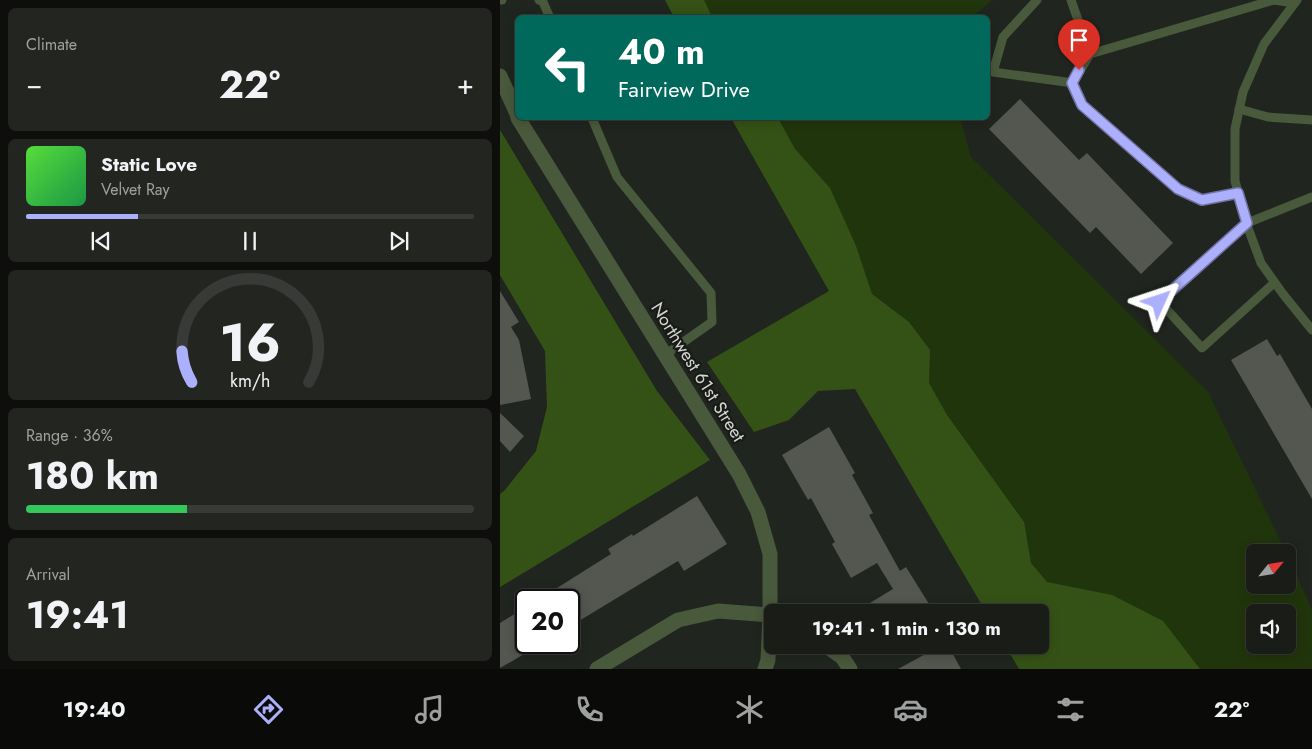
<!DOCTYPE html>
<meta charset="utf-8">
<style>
:root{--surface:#191c17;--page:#222520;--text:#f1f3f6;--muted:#9fa1a1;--line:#373a36;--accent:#acaffb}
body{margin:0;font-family:Jost,sans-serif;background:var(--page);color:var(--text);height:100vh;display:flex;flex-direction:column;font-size:19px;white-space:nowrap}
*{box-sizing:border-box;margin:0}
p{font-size:16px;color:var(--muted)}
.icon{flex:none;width:28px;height:28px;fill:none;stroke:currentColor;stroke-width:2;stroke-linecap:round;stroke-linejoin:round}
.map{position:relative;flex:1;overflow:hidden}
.drawer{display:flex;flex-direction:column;gap:8px;padding:8px;background:#0e0f0d;width:500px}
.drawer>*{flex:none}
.top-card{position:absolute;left:15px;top:15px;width:475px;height:105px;border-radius:8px;box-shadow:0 2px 12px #0003,0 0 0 1px var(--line);background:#00695c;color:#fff;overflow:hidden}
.needle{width:32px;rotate:60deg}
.tools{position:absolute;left:746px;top:544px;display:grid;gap:10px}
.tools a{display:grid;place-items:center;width:50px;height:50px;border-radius:8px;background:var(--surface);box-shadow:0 2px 12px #0003,0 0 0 1px var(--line);font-size:25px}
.speed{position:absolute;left:15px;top:589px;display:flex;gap:10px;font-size:25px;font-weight:700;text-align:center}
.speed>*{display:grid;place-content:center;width:65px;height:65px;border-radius:50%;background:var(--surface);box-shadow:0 2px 12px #0003,0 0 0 1px var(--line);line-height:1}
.speed .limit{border:2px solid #111;border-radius:8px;background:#fff;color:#111}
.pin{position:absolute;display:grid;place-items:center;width:42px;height:42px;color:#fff;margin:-51px -21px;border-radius:50% 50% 50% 0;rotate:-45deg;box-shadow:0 0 5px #0007}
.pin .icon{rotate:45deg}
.me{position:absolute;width:55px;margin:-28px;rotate:48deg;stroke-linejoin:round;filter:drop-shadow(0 0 4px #0008)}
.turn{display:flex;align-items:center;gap:18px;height:105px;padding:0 20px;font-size:22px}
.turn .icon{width:65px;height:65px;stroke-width:2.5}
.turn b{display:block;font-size:35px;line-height:42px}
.big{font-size:38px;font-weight:700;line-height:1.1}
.drawer .widget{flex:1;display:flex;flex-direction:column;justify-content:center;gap:8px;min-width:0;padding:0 18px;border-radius:8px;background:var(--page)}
.drawer .dial{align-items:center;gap:0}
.dial svg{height:130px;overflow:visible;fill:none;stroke:var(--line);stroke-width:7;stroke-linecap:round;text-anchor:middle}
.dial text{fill:var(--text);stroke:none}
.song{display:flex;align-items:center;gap:15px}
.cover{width:60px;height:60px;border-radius:8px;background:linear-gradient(135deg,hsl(110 70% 55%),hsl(140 70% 35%))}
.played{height:5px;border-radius:2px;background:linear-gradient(90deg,var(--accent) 25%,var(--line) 25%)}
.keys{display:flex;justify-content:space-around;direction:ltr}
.heat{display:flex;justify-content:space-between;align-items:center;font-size:28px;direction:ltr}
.charge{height:8px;border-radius:4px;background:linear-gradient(90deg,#34c759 36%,var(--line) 0)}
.trip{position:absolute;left:264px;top:604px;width:285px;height:50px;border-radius:8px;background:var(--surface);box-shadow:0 2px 12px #0003,0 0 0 1px var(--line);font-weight:700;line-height:50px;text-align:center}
.tabs{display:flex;height:80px;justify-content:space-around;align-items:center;background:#0a0b09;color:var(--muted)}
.tabs .icon{width:35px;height:35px}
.tabs .active{color:var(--accent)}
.tabs b{font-size:22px;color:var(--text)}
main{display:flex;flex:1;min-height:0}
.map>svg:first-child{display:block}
</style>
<main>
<section class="drawer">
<div class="widget"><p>Climate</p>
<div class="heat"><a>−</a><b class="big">22°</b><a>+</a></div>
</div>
<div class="widget">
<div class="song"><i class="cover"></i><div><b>Static Love</b><p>Velvet Ray</p></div></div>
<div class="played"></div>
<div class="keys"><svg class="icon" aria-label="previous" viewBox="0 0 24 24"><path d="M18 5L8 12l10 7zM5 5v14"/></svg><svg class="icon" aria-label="pause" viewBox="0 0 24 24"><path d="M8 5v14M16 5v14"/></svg><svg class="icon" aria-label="next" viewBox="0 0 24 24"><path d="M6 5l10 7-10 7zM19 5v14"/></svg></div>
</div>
<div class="widget dial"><svg viewBox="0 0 100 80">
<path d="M14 69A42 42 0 1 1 86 69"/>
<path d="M14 69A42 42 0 0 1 8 50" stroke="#acaffb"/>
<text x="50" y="56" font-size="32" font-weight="700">16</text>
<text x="50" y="72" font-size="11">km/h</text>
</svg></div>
<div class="widget"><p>Range · 36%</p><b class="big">180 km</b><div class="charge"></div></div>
<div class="widget"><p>Arrival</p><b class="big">19:41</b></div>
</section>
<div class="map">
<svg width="812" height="669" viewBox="0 0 812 669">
<rect width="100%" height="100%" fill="#21251f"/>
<g fill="#21350c" fill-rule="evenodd">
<polygon points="165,0 492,0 476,14 475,18 174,17"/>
<path d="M231,118H460L471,157L708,392L786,552H755V585H788V556L812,610V669H519L505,645H540V612H486L329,291ZM755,612H788V645H755Z"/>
</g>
<g fill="#355216">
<polygon points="165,0 204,0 212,17 174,17"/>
<polygon points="231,118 278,118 295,149 330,188 356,246 372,294 409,322 430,350 429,383 447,415 524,522 531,563 547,582 612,595 663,621 700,669 519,669 505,645 540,645 540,612 486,612 355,389 318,391 289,420 254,432 207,362 329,291"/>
<polygon points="0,130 157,391 210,460 0,587 0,494 4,491 36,451 47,407 45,351 0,275"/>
</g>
<g fill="#535750">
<polygon points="520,99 579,160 587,153 673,243 641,274 596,227 590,233 489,129"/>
<polygon points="0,291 19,322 11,327 19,340 31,399 0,405"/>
<polygon points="767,339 777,356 780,354 812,409 812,499 731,360"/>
<polygon points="0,413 24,436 10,452 0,441"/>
<polygon points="329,427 355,473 352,475 373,513 369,515 400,571 406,567 434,612 355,612 393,589 377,563 351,578 332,544 335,542 311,498 308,500 282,455"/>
<polygon points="197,496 227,544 184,571 178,561 69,627 69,600 38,600 111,554 108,549 132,534 133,536"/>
<polygon points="26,607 26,653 0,668 0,623"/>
<polygon points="442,645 448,645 461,669 398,669"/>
</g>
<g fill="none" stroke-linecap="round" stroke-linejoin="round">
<g stroke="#49593b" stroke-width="9">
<polyline points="0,0 2,0"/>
<polyline points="39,0 43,2 50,18"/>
<polyline points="537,0 503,37 493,72 573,83"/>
<polyline points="571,0 590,54"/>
<polyline points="797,0 764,44 743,92 735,129 735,181 748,228 761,263 783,294 812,330"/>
<polyline points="739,109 768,117 812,120"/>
<polyline points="92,118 117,177 211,293 212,322 165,355"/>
<polyline points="738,193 702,200 678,189 582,105 573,83 590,54 774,0 794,3"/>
<polyline points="774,283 702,348 659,301 747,223 812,197"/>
</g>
<g stroke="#49593b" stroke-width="15">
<polyline points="0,76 18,116"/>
<polyline points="18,118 239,474 258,512 270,554 270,614 268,660 265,669"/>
<polyline points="325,645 342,657 350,669"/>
<polyline points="97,669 178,620 218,611 272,615"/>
</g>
</g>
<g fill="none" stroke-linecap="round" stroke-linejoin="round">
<g stroke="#7072a3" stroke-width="12">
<polyline id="route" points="579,70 572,83 582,105 678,189 702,200 738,193 747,223 659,302"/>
</g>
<use href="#route" stroke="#acaffb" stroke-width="9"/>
</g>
<g text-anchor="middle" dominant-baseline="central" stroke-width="4.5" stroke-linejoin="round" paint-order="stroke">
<g font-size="18" fill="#d4d7d3" stroke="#181b16">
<text transform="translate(198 372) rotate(58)">Northwest 61st Street</text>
</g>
</g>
</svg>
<div class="tools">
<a><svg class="needle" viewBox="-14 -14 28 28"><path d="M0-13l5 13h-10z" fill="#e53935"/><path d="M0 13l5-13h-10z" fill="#9fa1a1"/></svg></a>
<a><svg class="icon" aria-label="sound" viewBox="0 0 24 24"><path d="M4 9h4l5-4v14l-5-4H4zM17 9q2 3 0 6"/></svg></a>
</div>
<div class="speed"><div class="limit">20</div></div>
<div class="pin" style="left:579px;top:70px;background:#d93025"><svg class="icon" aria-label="arrive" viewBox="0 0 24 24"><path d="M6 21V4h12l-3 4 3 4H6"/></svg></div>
<svg class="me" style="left:659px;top:302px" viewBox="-20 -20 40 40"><path d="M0-17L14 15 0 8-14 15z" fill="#acaffb" stroke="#fff" stroke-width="4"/></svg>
<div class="trip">19:41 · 1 min · 130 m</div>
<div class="top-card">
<div class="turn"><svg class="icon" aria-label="left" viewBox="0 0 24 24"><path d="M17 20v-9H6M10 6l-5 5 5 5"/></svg><div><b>40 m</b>Fairview Drive</div></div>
</div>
</div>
</main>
<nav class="tabs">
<b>19:40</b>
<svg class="icon active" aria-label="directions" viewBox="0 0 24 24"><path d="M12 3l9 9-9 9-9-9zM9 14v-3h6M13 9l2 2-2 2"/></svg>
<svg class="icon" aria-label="music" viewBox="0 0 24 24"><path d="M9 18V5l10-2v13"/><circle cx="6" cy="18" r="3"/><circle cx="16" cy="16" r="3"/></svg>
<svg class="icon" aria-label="phone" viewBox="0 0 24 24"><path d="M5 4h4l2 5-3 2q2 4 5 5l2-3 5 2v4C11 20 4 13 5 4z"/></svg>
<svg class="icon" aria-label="climate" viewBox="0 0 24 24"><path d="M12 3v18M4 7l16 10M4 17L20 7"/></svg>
<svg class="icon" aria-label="car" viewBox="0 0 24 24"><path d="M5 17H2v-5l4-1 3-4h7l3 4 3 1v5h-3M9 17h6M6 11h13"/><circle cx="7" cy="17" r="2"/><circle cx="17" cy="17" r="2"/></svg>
<svg class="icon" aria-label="filters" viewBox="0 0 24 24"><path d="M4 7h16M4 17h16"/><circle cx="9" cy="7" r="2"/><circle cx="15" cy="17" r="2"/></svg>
<b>22°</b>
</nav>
